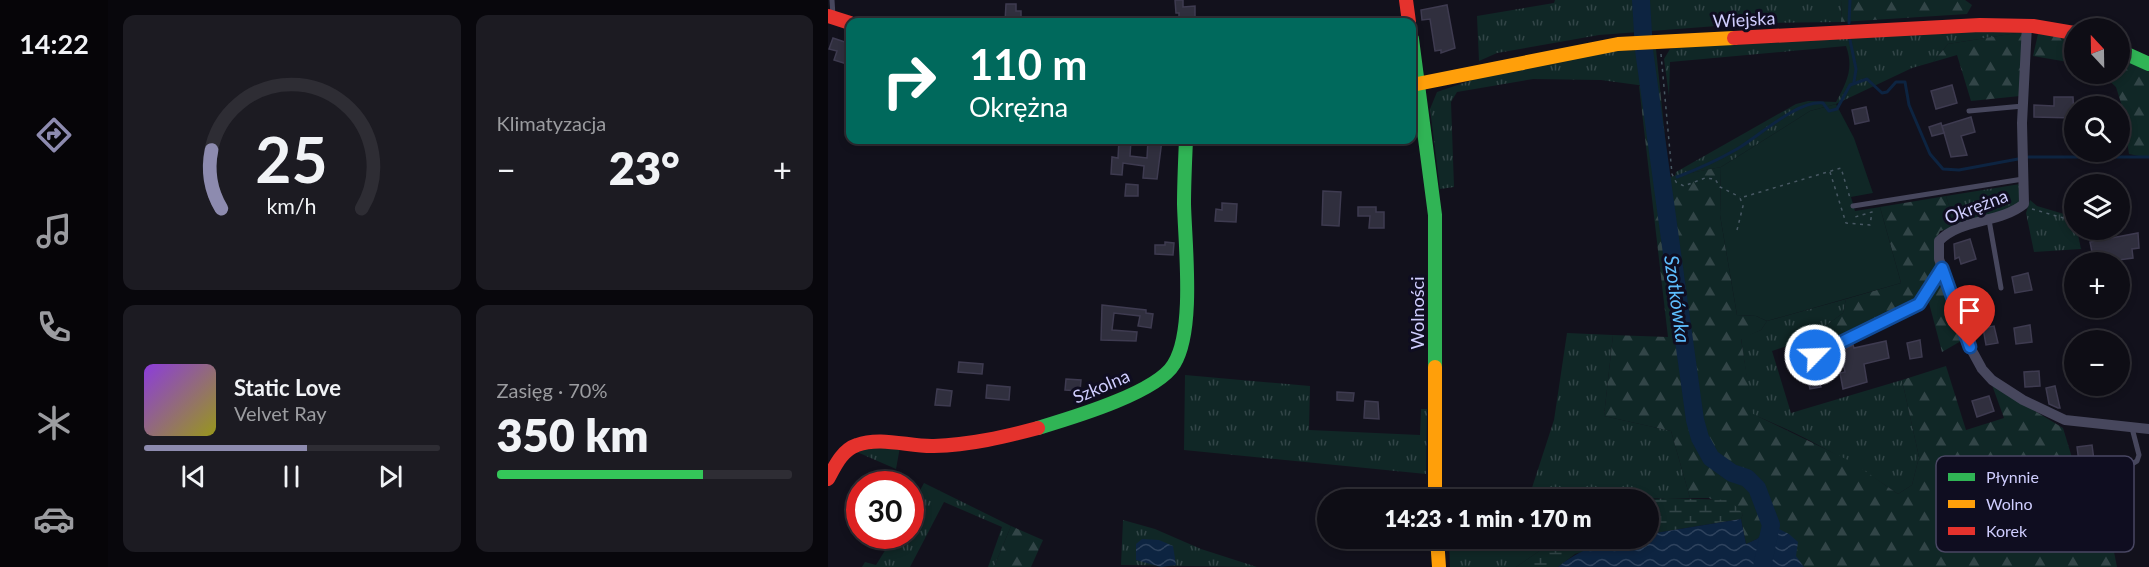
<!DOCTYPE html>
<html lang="pl">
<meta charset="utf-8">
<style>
:root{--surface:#0e0d15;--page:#1c1b22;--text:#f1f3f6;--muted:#9b9ca0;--line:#2e2d34;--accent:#8d8baf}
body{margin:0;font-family:Lato,sans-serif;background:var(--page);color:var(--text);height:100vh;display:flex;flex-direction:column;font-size:22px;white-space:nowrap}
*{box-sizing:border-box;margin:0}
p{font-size:20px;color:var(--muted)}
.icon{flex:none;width:33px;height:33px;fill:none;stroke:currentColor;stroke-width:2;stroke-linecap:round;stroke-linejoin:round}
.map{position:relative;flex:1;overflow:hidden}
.panel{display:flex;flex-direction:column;gap:15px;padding:15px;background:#08070c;width:720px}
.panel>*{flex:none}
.guide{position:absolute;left:18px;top:18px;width:570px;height:126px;border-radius:12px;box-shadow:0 3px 9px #0003,0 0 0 2px var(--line);background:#00695c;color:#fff;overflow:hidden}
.needle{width:39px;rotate:338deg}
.tools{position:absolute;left:1236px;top:18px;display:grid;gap:12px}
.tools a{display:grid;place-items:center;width:66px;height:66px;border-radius:50%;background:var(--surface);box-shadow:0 3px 9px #0003,0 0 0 2px var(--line);font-size:30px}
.speed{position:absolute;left:18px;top:471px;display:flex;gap:12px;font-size:30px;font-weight:700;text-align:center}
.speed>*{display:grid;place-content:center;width:78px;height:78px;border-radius:50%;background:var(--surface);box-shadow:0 3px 9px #0003,0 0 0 2px var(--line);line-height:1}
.speed .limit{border:9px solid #d22;background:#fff;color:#111}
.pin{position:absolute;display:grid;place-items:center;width:51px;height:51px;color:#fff;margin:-62px -26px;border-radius:50% 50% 50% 0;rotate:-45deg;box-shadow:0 0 6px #0007}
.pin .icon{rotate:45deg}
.me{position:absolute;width:66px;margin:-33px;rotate:66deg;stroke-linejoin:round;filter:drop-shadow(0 0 4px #0008)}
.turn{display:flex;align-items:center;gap:21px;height:126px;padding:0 24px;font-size:27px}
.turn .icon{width:78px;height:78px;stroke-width:2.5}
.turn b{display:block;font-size:42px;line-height:51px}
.big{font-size:45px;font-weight:800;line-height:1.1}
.panel .widget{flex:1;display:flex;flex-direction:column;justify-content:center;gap:9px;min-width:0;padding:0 21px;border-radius:12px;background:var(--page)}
.panel .dial{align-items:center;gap:0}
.dial svg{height:156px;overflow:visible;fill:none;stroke:var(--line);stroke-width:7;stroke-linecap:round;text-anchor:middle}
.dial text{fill:var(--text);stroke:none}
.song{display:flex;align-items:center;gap:18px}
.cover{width:72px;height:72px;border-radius:9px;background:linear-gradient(135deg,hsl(270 70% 55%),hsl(60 70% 35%))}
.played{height:6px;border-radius:3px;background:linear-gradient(90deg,var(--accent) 55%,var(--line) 55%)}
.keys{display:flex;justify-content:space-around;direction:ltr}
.heat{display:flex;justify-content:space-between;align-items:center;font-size:33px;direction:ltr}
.charge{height:9px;border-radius:4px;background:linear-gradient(90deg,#34c759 70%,var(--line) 0)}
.panel .tiles{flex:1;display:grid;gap:15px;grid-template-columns:repeat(2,1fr)}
.trip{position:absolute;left:489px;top:489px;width:342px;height:60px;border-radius:30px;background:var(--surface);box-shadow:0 3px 9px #0003,0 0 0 2px var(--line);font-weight:800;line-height:60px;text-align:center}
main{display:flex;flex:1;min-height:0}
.menu{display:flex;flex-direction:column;width:108px;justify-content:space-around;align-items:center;background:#060508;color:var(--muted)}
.menu .icon{width:42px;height:42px}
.menu .active{color:var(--accent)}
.menu b{font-size:27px;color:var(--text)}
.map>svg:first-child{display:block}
</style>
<main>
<nav class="menu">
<b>14:22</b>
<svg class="icon active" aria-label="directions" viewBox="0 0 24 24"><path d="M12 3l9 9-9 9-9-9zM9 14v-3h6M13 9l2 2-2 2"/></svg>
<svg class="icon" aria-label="music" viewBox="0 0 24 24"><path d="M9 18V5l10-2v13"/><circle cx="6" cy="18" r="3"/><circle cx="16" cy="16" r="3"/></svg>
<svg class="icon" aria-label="phone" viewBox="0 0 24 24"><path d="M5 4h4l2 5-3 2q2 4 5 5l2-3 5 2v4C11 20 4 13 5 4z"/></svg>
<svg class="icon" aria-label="climate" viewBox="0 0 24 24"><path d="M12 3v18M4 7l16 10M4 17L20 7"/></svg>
<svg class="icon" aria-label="car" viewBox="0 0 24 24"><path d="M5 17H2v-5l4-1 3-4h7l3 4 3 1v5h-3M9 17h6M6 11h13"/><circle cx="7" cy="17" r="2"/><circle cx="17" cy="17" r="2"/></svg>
</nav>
<section class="panel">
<div class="tiles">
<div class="widget dial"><svg viewBox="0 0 100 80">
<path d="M14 69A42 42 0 1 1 86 69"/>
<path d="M14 69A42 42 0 0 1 9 39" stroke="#8d8baf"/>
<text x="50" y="56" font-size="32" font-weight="700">25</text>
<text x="50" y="72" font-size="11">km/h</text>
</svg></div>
<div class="widget"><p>Klimatyzacja</p>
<div class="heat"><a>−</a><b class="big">23°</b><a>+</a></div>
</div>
<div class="widget">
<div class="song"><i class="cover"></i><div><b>Static Love</b><p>Velvet Ray</p></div></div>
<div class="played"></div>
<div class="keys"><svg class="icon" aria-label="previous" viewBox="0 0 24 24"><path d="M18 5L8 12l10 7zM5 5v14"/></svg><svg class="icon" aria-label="pause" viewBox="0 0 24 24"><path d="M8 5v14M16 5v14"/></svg><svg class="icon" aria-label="next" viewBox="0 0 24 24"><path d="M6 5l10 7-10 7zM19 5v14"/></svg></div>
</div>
<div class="widget"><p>Zasięg · 70%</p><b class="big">350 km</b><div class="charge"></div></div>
</div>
</section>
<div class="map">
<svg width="1321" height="567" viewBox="0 0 1321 567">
<defs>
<pattern id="grass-tufts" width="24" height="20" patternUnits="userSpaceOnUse" patternTransform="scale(1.5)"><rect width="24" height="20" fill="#102726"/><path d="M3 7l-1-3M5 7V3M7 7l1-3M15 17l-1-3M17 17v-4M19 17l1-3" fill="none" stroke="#324547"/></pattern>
<pattern id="forest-firs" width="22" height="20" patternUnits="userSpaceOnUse" patternTransform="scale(1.5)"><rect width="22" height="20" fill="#102726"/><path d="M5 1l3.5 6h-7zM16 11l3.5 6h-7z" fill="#324547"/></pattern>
<pattern id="wetland-marsh" width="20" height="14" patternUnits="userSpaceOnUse" patternTransform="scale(1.5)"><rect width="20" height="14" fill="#102726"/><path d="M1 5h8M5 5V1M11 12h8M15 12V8" fill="none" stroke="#324547"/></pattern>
<pattern id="water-waves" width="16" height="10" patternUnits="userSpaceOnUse" patternTransform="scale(1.5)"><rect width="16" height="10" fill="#0d2441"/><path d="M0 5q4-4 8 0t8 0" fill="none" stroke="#2f435e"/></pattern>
</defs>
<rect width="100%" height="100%" fill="#12111c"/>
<g fill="url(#grass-tufts)">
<polygon points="727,0 1014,0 1013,22 928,23 771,35 669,53 651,61 649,16 726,3"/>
<path d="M1111,30L1195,32L1120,44L1105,62L1084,68L1008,104L982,111L893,167L847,176L848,172L968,104L980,101L1008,102C1019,82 1026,68 1018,46L842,62L841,96L836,59L842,49L856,46Z"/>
<polygon points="828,49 832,88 773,80 705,79 629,92 623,102 626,187 612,189 602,109 609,92 650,78 773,52"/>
<polygon points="1192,184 1194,198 1189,207 1128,227 1118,196"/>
<polygon points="1202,200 1209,206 1246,217 1246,230 1249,230 1253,249 1206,252 1198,213"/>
<path d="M1018,299L1015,313L980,339L944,351L963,413L1074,380L1091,457L1084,485L1070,494C1025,462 975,435 924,414L913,338L933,330L939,321Z"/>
<polygon points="739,333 785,335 776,416 843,431 862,498 700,500 726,420"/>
<polygon points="357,375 482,386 481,430 592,435 593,409 599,409 598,474 356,450"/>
<polygon points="72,447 68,469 29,452 38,448"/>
<polygon points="96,483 183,526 166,567 160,567 174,527 116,502 82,567 34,567 37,562 48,565 66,536 82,536 83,507"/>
<polygon points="295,520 327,529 373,549 429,567 293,565"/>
<polygon points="621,539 729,539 688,567 622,567"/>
</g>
<g fill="url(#forest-firs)">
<polygon points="1014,0 1137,0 1144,5 1139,14 1013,22"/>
<polygon points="1195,32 1192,96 1143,101 1129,55 1105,62 1120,44"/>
<polygon points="1210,34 1246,38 1246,63 1205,56"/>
<polygon points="1292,57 1321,70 1321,158 1301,154 1293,103 1288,87 1274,74 1292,74"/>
<polygon points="811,86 832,88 841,177 893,167 892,215 909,315 928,316 939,321 933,330 913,339 925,414 1024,462 1070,494 1084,485 1091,457 1074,380 1118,366 1138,430 1176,418 1164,385 1235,428 1252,484 1272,481 1289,567 976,567 943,526 929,539 918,544 913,519 915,514 881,498 862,498 843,431 776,416 785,335 840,337"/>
<polygon points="1118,196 1128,227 1112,231 1106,244 1133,341 1114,352 1101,303 1112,280 1106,270 1096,292 1083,304 995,347 983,347 980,339 1015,313 1018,299 1073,283 1052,207"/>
<polygon points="183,526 215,540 203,567 166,567"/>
</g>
<g fill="url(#wetland-marsh)">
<polygon points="838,498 902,500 915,514 913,519 821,534 820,500"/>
<polygon points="729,539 793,539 747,554 730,567 688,567"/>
</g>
<polygon fill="#102726" points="1008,104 1026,138 1045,193 1023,197 1027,211 1052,207 1073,283 939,321 928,316 909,315 892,215 893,167 982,111"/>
<g fill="url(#water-waves)">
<path d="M913,519L918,544L929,539L943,525L961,534L970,542L968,556L976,567H730C757,545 786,538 820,538L821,534Z"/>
<polygon points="314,539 331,540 345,546 348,565 333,567 308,560 308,544"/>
</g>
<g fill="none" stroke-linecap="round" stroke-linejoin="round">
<g stroke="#0d2441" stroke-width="3">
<polyline points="1021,23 1022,0"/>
<polyline points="1022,40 1028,69 1026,82"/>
<polyline points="1200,157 1321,157"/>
<path d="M849,177C870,169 890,160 909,149C930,137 969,100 995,103L1001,111L1009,109L1022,85L1039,79L1054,93L1059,92L1068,82H1077L1081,105L1102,154L1115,169L1131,170L1190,159"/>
<polyline points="833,182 835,181"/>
</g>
<polyline stroke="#0d2441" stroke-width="18" points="813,0 816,50 867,420 872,438 883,458 904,473 919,478 929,488 943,525 934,567"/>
</g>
<g fill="#302f3e" stroke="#3e3b50" stroke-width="1.5">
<polygon points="347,0 355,0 355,7 367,6 367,20 351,20 351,13 348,13"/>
<polygon points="178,4 188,4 188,11 193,11 193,22 177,22"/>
<polygon points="619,5 627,48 613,53 613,50 607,51 602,19 594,20 593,10"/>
<polygon points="5,38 17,42 17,46 22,47 22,65 6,60 9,51 1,49"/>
<polygon points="1124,85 1129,103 1108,109 1103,91"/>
<polygon points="1226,97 1245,97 1246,118 1206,117 1206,105 1226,106"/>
<polygon points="1038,107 1041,121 1027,124 1024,110"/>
<polygon points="1143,117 1147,132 1133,136 1139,155 1123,157 1114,126"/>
<polygon points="1113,123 1116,133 1104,136 1101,127"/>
<polygon points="291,140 303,140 302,156 319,158 320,140 334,140 329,179 315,178 316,166 295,163 294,175 283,174 284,157 290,158"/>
<polygon points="298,184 310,185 310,196 297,196"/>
<polygon points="495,191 513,192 511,226 494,225"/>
<polygon points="394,203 409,204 408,222 387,221 388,209 394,210"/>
<polygon points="530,207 548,207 548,212 556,212 556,228 541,228 542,216 530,216"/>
<polygon points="1310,233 1311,248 1304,249 1305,258 1283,261 1282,254 1265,257 1262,242"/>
<polygon points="1142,239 1148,259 1133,264 1131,257 1127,259 1126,244"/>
<polygon points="337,242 346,243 345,255 327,254 327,245 337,245"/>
<polygon points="1200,273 1204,290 1187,293 1184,277"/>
<polygon points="274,305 318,310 318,313 325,314 323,328 310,326 312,316 286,313 284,330 309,332 308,341 273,340"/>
<polygon points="1202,325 1204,342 1188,344 1186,328"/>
<polygon points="1166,326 1170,343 1158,345 1155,328"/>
<polygon points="1092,340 1094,357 1082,359 1079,343"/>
<polygon points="1058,341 1061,358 1036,364 1039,382 1015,389 1012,373 1017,372 1013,351 1025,345 1026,348"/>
<polygon points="981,359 985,362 993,387 982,389 979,376 969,378 965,362"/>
<polygon points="131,362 155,364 154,374 130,372"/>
<polygon points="1211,371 1212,386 1197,387 1196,372"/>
<polygon points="238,379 253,380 252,391 237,390"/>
<polygon points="159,385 182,387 181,400 158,398"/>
<polygon points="1227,386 1232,408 1230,408 1221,404 1218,388"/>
<polygon points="109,389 124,391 122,406 107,405"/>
<polygon points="509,392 526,393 525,401 509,400"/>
<polygon points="1161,396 1166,411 1149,417 1144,401"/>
<polygon points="537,401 550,402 551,419 536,418"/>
<polygon points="1264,445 1266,460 1251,462 1249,447"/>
</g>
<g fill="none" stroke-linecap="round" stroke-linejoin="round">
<g stroke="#485863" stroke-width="1.5" stroke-dasharray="3 4.5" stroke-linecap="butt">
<polyline points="833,54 844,174 848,182 856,186 877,178 887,179 892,187 912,197"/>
<polyline points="1002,172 1018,223 1042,225 1044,212 1027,217 1027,214"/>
<polyline points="1204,209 1246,221"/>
<polyline points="909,230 915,206 912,198 1013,168 1022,198"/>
</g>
<g stroke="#47475d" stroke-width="5">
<polyline points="4,0 5,16"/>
<polyline points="1141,111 1195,106"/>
<polyline points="1025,206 1195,179"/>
<polyline points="1161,220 1173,288"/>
<polyline points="1297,468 1309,461 1311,455 1304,428"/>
</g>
<g stroke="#47475d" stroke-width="10">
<path d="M1199,25L1194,123L1196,204C1171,224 1133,218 1111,241V259L1142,347L1154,369L1164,380L1195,400L1237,420L1321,429"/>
<polyline points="987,355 1091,304 1114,268"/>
</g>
<g stroke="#30b455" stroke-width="14">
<polyline points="584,39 607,215 607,367"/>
<polyline points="1292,51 1321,64"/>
<path d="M210,428C243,418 329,393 346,364C367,330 357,245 356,204C356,183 357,162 358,140"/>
</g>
<g stroke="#ff9f0a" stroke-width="14">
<polyline points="584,85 790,44 906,38"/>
<polyline points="607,367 607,500"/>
<polyline points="609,538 611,567"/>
</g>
<g stroke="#e5322d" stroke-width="14">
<polyline points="578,0 581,22"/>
<polyline points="0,16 22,23"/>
<polyline points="906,38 1152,25 1205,26 1246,33"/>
<path d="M0,479C7,466 14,450 29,445C53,436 82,447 106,446C142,445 176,437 210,428"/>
</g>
</g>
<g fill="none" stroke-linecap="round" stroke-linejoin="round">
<g stroke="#114b97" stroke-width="15">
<polyline id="route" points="987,355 1091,304 1114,268 1142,347"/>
</g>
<use href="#route" stroke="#1a73e8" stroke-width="10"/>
</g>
<g text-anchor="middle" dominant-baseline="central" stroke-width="6" stroke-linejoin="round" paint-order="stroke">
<g font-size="18" fill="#cfcdfe" stroke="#0f0d20">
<text transform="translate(916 19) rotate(-3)">Wiejska</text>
<text transform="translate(1148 206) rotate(-21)">Okrężna</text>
<text transform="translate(589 313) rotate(-90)">Wolności</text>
<text transform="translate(273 386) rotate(-23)">Szkolna</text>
</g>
<g font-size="20" font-style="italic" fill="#5dbdfd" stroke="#0f0d20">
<text transform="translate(850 299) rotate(82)">Szotkówka</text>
</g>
</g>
<rect x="1108" y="456" width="198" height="96" rx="9" fill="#0f0d20" stroke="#494763" stroke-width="1.5"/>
<rect x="1120" y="473" width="27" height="8" fill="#30b455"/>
<rect x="1120" y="500" width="27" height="8" fill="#ff9f0a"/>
<rect x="1120" y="527" width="27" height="8" fill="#e5322d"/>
<g font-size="16" fill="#cfcdfe">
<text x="1158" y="483">Płynnie</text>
<text x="1158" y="510">Wolno</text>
<text x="1158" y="537">Korek</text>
</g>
</svg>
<div class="tools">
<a><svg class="needle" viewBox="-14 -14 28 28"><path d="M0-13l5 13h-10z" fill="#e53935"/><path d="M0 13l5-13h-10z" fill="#9b9ca0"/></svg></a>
<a><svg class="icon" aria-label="search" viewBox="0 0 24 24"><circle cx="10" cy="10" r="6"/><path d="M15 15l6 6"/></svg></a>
<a><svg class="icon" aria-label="layers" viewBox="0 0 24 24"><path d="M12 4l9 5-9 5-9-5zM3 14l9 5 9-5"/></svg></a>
<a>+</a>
<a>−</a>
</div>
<div class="speed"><div class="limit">30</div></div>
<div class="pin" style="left:1142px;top:347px;background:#d93025"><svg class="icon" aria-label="arrive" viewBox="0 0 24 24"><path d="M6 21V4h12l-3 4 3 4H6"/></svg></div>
<svg class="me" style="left:987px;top:355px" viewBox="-20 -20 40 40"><circle r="17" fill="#1a73e8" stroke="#fff" stroke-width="3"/><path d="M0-11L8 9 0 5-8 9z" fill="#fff"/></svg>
<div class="trip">14:23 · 1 min · 170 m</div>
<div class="guide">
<div class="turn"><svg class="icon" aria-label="right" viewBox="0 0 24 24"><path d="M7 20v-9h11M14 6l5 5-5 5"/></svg><div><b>110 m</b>Okrężna</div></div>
</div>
</div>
</main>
